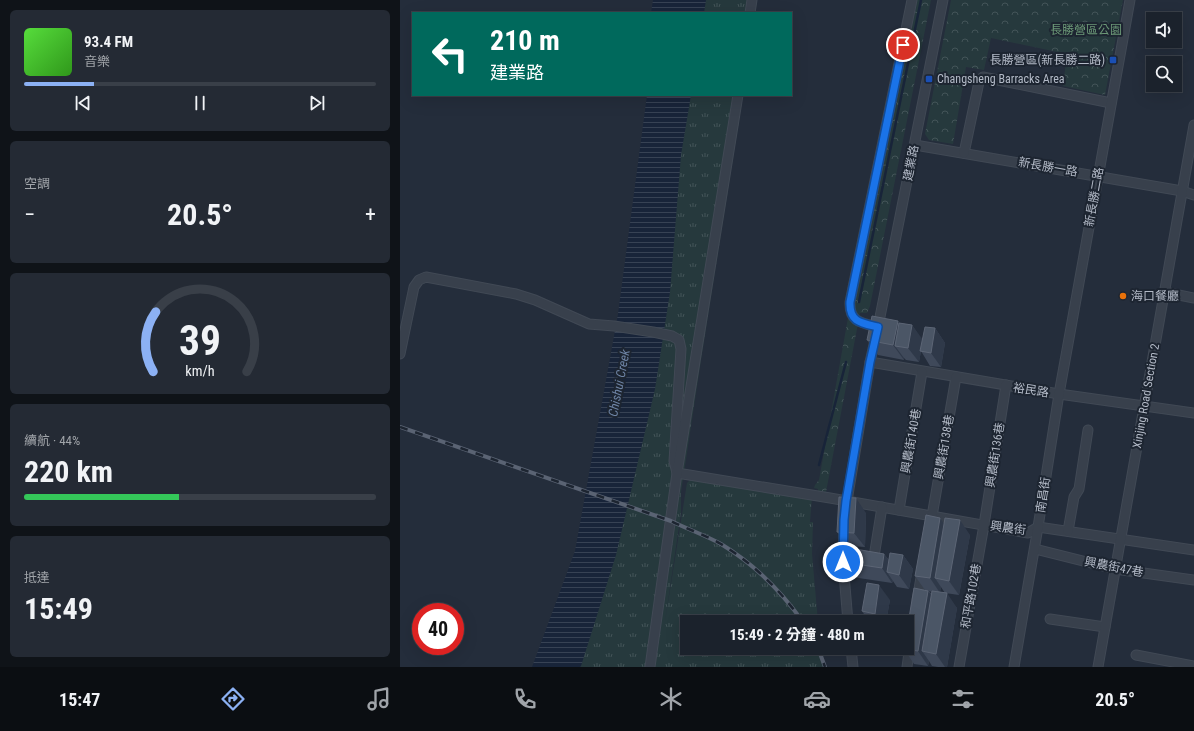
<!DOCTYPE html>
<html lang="zh-TW">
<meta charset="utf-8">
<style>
:root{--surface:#1b222c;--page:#242a34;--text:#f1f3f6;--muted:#a0a4a9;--line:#393f48;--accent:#8cb1f4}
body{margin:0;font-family:"Roboto Condensed","Noto Sans TC",sans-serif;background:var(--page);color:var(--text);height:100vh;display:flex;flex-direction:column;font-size:15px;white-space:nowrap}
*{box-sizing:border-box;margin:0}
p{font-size:13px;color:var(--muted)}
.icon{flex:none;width:22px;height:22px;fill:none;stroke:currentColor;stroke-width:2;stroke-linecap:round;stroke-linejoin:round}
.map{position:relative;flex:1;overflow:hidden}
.details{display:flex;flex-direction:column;gap:10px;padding:10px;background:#0f1318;width:400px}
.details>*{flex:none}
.top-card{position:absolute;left:12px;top:12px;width:380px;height:84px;border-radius:0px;box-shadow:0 4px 16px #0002,0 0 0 1px var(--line);background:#00695c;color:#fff;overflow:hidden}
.buttons{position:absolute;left:746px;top:12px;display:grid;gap:8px}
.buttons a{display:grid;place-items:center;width:36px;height:36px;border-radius:0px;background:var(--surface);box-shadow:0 4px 16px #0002,0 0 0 1px var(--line);font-size:20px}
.speed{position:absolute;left:12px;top:603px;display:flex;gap:8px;font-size:20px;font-weight:700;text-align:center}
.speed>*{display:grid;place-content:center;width:52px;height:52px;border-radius:50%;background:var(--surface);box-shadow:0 4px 16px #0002,0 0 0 1px var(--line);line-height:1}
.speed .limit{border:6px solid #d22;background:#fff;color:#111}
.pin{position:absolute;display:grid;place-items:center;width:34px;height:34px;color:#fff;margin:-17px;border:2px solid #fff;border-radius:50%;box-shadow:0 1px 4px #0007}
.me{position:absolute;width:44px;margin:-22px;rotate:0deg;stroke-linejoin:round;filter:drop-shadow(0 0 3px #0008)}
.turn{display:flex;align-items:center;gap:14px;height:84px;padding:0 12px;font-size:18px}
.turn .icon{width:52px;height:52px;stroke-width:2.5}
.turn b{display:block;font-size:28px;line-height:34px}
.big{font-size:30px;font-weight:700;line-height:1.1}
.details .widget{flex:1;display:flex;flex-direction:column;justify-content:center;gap:6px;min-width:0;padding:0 14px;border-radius:6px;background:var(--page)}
.details .dial{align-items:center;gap:0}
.dial svg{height:104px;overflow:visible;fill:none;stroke:var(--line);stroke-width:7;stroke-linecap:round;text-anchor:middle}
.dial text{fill:var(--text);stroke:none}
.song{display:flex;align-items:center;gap:12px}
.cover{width:48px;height:48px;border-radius:6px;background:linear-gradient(135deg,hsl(110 70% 55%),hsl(110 70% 35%))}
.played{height:4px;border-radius:2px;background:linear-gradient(90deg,var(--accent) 20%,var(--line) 20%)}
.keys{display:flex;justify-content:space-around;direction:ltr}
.heat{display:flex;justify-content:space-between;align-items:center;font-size:22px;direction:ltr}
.charge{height:6px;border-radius:3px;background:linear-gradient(90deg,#34c759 44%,var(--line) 0)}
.trip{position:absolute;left:280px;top:615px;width:234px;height:40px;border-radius:0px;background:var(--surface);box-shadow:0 4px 16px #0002,0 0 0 1px var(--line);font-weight:700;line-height:40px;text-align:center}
.menu{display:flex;height:64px;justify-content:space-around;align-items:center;background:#0b0e12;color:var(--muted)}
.menu .icon{width:28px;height:28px}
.menu .selected{color:var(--accent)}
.menu b{font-size:18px;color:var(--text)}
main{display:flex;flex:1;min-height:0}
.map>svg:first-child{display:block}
</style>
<main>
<section class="details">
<div class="widget">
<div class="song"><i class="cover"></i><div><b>93.4 FM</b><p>音樂</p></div></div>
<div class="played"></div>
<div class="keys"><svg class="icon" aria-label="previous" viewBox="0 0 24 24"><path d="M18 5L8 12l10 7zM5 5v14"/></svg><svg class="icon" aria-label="pause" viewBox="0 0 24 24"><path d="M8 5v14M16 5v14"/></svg><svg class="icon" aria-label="next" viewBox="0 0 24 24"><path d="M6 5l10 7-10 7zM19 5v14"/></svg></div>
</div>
<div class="widget"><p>空調</p>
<div class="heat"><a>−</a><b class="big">20.5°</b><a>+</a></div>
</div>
<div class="widget dial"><svg viewBox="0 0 100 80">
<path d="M14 69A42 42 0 1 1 86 69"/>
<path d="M14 69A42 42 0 0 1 16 23" stroke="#8cb1f4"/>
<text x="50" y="56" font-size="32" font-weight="700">39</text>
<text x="50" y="72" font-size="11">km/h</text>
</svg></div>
<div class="widget"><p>續航 · 44%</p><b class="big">220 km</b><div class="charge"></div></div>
<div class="widget"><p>抵達</p><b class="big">15:49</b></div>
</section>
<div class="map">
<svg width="794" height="667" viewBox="0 0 794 667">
<defs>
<pattern id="grass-tufts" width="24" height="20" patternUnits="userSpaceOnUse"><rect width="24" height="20" fill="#26393d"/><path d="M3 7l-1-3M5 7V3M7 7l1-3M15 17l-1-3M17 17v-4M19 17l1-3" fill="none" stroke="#435458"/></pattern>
<pattern id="park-crowns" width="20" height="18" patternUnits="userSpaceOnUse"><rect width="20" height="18" fill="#26393d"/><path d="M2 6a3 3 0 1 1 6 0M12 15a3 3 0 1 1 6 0" fill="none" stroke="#435458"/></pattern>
<pattern id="water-rules" width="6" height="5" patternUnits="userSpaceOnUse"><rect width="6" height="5" fill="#182439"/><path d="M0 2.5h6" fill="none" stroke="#374254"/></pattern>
</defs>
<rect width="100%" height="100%" fill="#242d3b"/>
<g fill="url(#grass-tufts)">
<polygon points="300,0 357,0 355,13 298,13"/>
<polygon points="288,95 343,95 301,360 281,492 281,513 264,628 287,483 291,479 412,497 410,522 413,522 412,554 418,622 287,622 287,648 422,648 424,667 170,667"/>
</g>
<g fill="url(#park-crowns)">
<polygon points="513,0 531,0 470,306 467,313 460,313 426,492 418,491 418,489 414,488 415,485 419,480 451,301"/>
<polygon points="551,0 723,0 705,95 663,86 667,54 591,38 584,70 566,67 553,144 529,140 525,134"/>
</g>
<g fill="url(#water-rules)">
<polygon points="253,0 306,0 304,13 251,13"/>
<polygon points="247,95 291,95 281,155 270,292 255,389 216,555 181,666 180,667 132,667 175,551 218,314"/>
</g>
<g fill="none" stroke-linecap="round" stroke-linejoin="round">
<g stroke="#182439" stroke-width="2.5">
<polyline points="459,302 521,0"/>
<polyline points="419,465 446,362"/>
</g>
<g stroke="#414955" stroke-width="11">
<g id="minor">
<polyline points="350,13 352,0"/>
<polyline points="515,145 782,191 794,195"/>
<polyline points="564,153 579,82 583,77 711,103"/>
<polyline points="764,292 794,298"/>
<path d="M478,327C461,323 449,322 450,302L512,0"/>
<polyline points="0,354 14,287 19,280 26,277 116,294 135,300 189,324 214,326 253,332 272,336 279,340 281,349 274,461 277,473 430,498 628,533 638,527 794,550"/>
<polyline points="470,362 659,394 794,413"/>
<polyline points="446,507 470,362 478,327 543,0"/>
<polyline points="499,510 522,372"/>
<polyline points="531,522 556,377"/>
<polyline points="444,528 443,562 448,622"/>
<polyline points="668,531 674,497 679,489 688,430"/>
<polyline points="635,549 715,569 794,580"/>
<polyline points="473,563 482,507"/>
<polyline points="517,600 522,572"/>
<polyline points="650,619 705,627"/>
<polyline points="451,648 453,667"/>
<polyline points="736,655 794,666"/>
<polyline points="250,667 277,473 338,95"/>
<polyline points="507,667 510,645"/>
<polyline points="559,667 584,525 606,385"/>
<polyline points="614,667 638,527 659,394 730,0"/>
<polyline points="698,667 794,125"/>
</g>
</g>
<use href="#minor" stroke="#38404c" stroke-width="9"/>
<g stroke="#5a6373" stroke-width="4">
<g id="rail">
<path d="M0,427L271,521C287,529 305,535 321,544C354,564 381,591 403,622"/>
<polyline points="418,648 425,667"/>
</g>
</g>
<use href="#rail" stroke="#1d2531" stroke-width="2.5" stroke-dasharray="8" stroke-linecap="butt"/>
</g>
<g fill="#3f495a" fill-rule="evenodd">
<polygon points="500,323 512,325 522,340 535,328 545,343 541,367 530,366 521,351 519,362 506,360 504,358 504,360 478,355 467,340"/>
<polygon points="466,513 465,547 448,546 437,532"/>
<path d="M544,524L570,535L559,595L545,593L541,587L540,592L557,608L547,667H538L532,666L529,661L528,666L514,664L504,649L525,590L515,576ZM529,591L532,592V595Z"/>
<polygon points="484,554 489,560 503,555 513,569 509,589 497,587 493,581 492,583 452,577 442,562"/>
<polygon points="490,600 486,622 469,622 462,611"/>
</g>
<g fill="#2f3949">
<polygon points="498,321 508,335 495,346 504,358 504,360 493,345"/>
<polygon points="512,325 523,340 519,362 508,348"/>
<polygon points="535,328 545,343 541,367 531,353"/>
<polygon points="456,498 466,513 465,547 454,533"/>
<polygon points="540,518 550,532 535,578 541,587 540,593 530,578"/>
<polygon points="560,520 570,535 559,595 549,581"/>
<polygon points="484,554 495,568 487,572 493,581 492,583 482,568"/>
<polygon points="503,555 513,569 509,589 499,575"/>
<polygon points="479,585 490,600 486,622 481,622 475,614"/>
<polygon points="528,591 539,605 522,651 529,661 528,666 518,651"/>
<polygon points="547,593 557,608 547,667 545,667 536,654"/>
</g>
<g fill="#4b5666" stroke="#5c6575">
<polygon points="472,316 498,321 493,345 467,340"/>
<polygon points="499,323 512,325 508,348 495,346"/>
<polygon points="525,327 535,328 531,353 520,351"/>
<polygon points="439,497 456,498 454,533 437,532"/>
<polygon points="526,515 540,518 530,578 515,576"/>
<polygon points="545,518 560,520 549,581 535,578"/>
<polygon points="444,547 484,554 482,568 442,562"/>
<polygon points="490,553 503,555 499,575 487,572"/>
<polygon points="467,583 479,585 475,614 462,611"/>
<polygon points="514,588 528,591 518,651 504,649 504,648 507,648 507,630"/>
<polygon points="532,591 547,593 536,654 522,651"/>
</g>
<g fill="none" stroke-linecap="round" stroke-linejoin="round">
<g stroke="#114b97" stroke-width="10">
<path id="route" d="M443,562L444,520L446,501L470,362L478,327C461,323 449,322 450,302L503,45"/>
</g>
<use href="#route" stroke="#1a73e8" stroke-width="7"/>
</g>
<g fill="#1a4fb4" stroke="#1d2531" stroke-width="1.5">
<rect x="709" y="56" width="8" height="8" rx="2"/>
<rect x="525" y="75" width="8" height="8" rx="2"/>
</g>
<circle fill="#e8710a" stroke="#1d2531" stroke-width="1.5" cx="723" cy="296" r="4"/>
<g text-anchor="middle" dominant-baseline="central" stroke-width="4" stroke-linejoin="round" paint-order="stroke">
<g font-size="12" fill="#6b9776" stroke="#1d2531">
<text x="686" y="30">長勝營區公園</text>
</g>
<g font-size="12" fill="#b3bac7" stroke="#1d2531" text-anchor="start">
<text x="705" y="60" text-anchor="end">長勝營區(新長勝二路)</text>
<text x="537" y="79">Changsheng Barracks Area</text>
<text x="731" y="296">海口餐廳</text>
</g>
<g font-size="12" fill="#b3bac7" stroke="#1d2531">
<text transform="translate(511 163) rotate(-79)">建業路</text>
<text transform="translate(648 167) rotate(10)">新長勝一路</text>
<text transform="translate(694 197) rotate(-80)">新長勝二路</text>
<text transform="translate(631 390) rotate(9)">裕民路</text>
<text transform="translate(746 396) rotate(-80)">Xinjing Road Section 2</text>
<text transform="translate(511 441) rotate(-80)">興農街140巷</text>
<text transform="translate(544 447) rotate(-80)">興農街138巷</text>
<text transform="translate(595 455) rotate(-81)">興農街136巷</text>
<text transform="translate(643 495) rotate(-81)">南昌街</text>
<text transform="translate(608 528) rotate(7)">興農街</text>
<text transform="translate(714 567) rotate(11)">興農街47巷</text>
<text transform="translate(571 596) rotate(-80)">和平路102巷</text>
</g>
<g font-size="13" font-style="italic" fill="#6e84a5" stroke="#1d2531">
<text transform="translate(219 383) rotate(-79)">Chishui Creek</text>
</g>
</g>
</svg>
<div class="buttons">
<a><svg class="icon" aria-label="sound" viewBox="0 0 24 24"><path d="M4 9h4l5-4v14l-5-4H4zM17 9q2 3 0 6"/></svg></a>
<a><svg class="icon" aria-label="search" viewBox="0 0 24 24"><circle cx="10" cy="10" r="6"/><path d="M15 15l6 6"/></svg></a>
</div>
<div class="speed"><div class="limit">40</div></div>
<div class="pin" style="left:503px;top:45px;background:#d93025"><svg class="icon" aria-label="arrive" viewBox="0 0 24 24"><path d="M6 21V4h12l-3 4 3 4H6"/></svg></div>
<svg class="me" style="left:443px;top:562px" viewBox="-20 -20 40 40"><circle r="17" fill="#1a73e8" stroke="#fff" stroke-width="3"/><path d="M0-11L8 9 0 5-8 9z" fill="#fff"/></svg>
<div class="trip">15:49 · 2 分鐘 · 480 m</div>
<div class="top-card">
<div class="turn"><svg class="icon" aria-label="left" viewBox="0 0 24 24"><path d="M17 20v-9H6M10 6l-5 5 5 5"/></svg><div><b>210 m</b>建業路</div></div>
</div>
</div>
</main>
<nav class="menu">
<b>15:47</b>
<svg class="icon selected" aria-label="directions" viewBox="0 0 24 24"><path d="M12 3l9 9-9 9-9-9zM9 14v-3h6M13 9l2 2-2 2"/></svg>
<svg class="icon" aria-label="music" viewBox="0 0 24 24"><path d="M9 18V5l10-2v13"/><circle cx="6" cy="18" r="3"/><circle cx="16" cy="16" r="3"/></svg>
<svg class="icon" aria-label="phone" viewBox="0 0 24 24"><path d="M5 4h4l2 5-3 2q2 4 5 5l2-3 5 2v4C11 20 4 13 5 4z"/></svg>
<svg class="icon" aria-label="climate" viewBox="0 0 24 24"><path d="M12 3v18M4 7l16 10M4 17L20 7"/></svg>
<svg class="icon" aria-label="car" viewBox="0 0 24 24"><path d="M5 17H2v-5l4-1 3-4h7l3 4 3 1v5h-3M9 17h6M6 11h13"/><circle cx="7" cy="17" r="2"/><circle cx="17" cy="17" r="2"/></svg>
<svg class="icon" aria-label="filters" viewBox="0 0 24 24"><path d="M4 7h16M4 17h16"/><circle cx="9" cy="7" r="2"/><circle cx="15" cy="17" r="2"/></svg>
<b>20.5°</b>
</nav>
